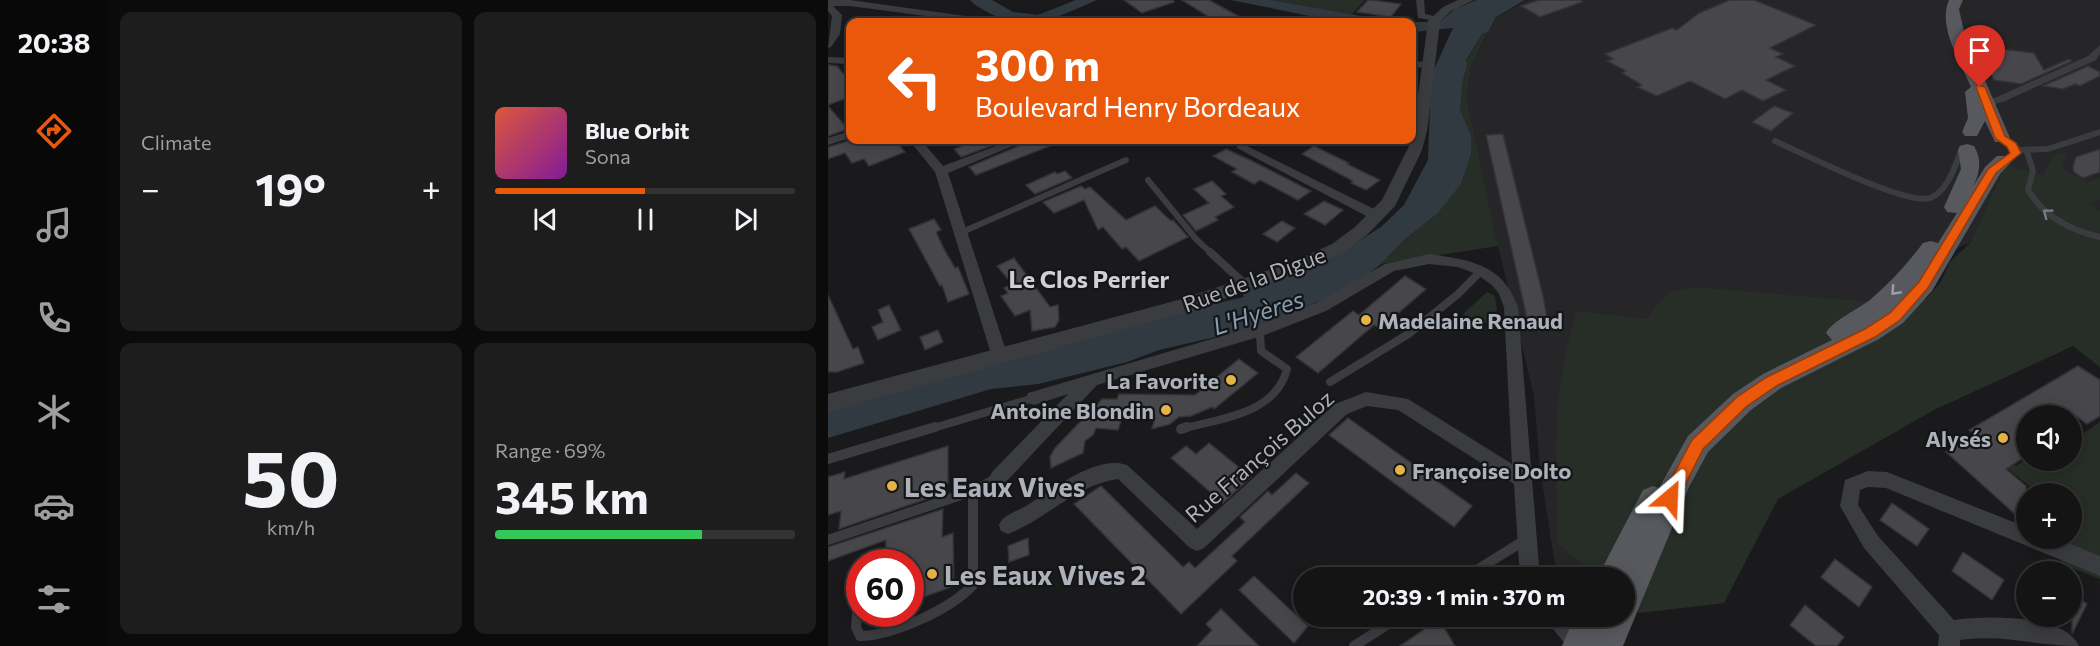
<!DOCTYPE html>
<meta charset="utf-8">
<style>
:root{--surface:#141415;--page:#1d1d1e;--text:#f1f3f6;--muted:#9d9ea0;--line:#333334;--accent:#ea580c}
body{margin:0;font-family:Commissioner,sans-serif;background:var(--page);color:var(--text);height:100vh;display:flex;flex-direction:column;font-size:22px;white-space:nowrap}
*{box-sizing:border-box;margin:0}
p{font-size:20px;color:var(--muted)}
.icon{flex:none;width:33px;height:33px;fill:none;stroke:currentColor;stroke-width:2;stroke-linecap:round;stroke-linejoin:round}
.map{position:relative;flex:1;overflow:hidden}
.sheet{display:flex;flex-direction:column;gap:12px;padding:12px;background:#0b0b0c;width:720px}
.sheet>*{flex:none}
.banner{position:absolute;left:18px;top:18px;width:570px;height:126px;border-radius:12px;box-shadow:0 3px 15px #0003,0 0 0 2px var(--line);background:#ea580c;color:#fff;overflow:hidden}
.tools{position:absolute;left:1188px;top:405px;display:grid;gap:12px}
.tools a{display:grid;place-items:center;width:66px;height:66px;border-radius:50%;background:var(--surface);box-shadow:0 3px 15px #0003,0 0 0 2px var(--line);font-size:30px}
.speed{position:absolute;left:18px;top:549px;display:flex;gap:12px;font-size:30px;font-weight:700;text-align:center}
.speed>*{display:grid;place-content:center;width:78px;height:78px;border-radius:50%;background:var(--surface);box-shadow:0 3px 15px #0003,0 0 0 2px var(--line);line-height:1}
.speed .limit{border:9px solid #d22;background:#fff;color:#111}
.pin{position:absolute;display:grid;place-items:center;width:51px;height:51px;color:#fff;margin:-62px -26px;border-radius:50% 50% 50% 0;rotate:-45deg;box-shadow:0 0 6px #0007}
.pin .icon{rotate:45deg}
.me{position:absolute;width:66px;margin:-33px;rotate:26deg;stroke-linejoin:round;filter:drop-shadow(0 0 4px #0008)}
.turn{display:flex;align-items:center;gap:21px;height:126px;padding:0 30px;font-size:27px}
.turn .icon{width:78px;height:78px;stroke-width:2.5}
.turn b{display:block;font-size:42px;line-height:51px}
.big{font-size:45px;font-weight:700;line-height:1.1}
.sheet .widget{flex:1;display:flex;flex-direction:column;justify-content:center;gap:9px;min-width:0;padding:0 21px;border-radius:12px;background:var(--page)}
.sheet .dial{align-items:center;gap:0}
.dial b{font-size:78px;line-height:1}
.song{display:flex;align-items:center;gap:18px}
.cover{width:72px;height:72px;border-radius:9px;background:linear-gradient(135deg,hsl(10 70% 55%),hsl(290 70% 35%))}
.played{height:6px;border-radius:3px;background:linear-gradient(90deg,var(--accent) 50%,var(--line) 50%)}
.keys{display:flex;justify-content:space-around;direction:ltr}
.heat{display:flex;justify-content:space-between;align-items:center;font-size:33px;direction:ltr}
.charge{height:9px;border-radius:4px;background:linear-gradient(90deg,#34c759 69%,var(--line) 0)}
.sheet .tiles{flex:1;display:grid;gap:12px;grid-template-columns:repeat(2,1fr)}
.trip{position:absolute;left:465px;top:567px;width:342px;height:60px;border-radius:30px;background:var(--surface);box-shadow:0 3px 15px #0003,0 0 0 2px var(--line);font-weight:700;line-height:60px;text-align:center}
main{display:flex;flex:1;min-height:0}
.tabs{display:flex;flex-direction:column;width:108px;justify-content:space-around;align-items:center;background:#080808;color:var(--muted)}
.tabs .icon{width:42px;height:42px}
.tabs .active{color:var(--accent)}
.tabs b{font-size:27px;color:var(--text)}
.map>svg:first-child{display:block}
</style>
<main>
<nav class="tabs">
<b>20:38</b>
<svg class="icon active" aria-label="directions" viewBox="0 0 24 24"><path d="M12 3l9 9-9 9-9-9zM9 14v-3h6M13 9l2 2-2 2"/></svg>
<svg class="icon" aria-label="music" viewBox="0 0 24 24"><path d="M9 18V5l10-2v13"/><circle cx="6" cy="18" r="3"/><circle cx="16" cy="16" r="3"/></svg>
<svg class="icon" aria-label="phone" viewBox="0 0 24 24"><path d="M5 4h4l2 5-3 2q2 4 5 5l2-3 5 2v4C11 20 4 13 5 4z"/></svg>
<svg class="icon" aria-label="climate" viewBox="0 0 24 24"><path d="M12 3v18M4 7l16 10M4 17L20 7"/></svg>
<svg class="icon" aria-label="car" viewBox="0 0 24 24"><path d="M5 17H2v-5l4-1 3-4h7l3 4 3 1v5h-3M9 17h6M6 11h13"/><circle cx="7" cy="17" r="2"/><circle cx="17" cy="17" r="2"/></svg>
<svg class="icon" aria-label="filters" viewBox="0 0 24 24"><path d="M4 7h16M4 17h16"/><circle cx="9" cy="7" r="2"/><circle cx="15" cy="17" r="2"/></svg>
</nav>
<section class="sheet">
<div class="tiles">
<div class="widget"><p>Climate</p>
<div class="heat"><a>−</a><b class="big">19°</b><a>+</a></div>
</div>
<div class="widget">
<div class="song"><i class="cover"></i><div><b>Blue Orbit</b><p>Sona</p></div></div>
<div class="played"></div>
<div class="keys"><svg class="icon" aria-label="previous" viewBox="0 0 24 24"><path d="M18 5L8 12l10 7zM5 5v14"/></svg><svg class="icon" aria-label="pause" viewBox="0 0 24 24"><path d="M8 5v14M16 5v14"/></svg><svg class="icon" aria-label="next" viewBox="0 0 24 24"><path d="M6 5l10 7-10 7zM19 5v14"/></svg></div>
</div>
<div class="widget dial"><b>50</b><p>km/h</p></div>
<div class="widget"><p>Range · 69%</p><b class="big">345 km</b><div class="charge"></div></div>
</div>
</section>
<div class="map">
<svg width="1272" height="646" viewBox="0 0 1272 646">
<rect width="100%" height="100%" fill="#1a1a1c"/>
<polygon fill="#262629" points="700,0 1272,0 1272,247 1143,242 1073,272 1047,302 810,484 762,577 729,577 712,469 706,396 670,246 639,99 643,66 668,17"/>
<g fill="#262e27">
<polygon points="442,0 537,0 523,15"/>
<polygon points="660,32 643,66 639,99 670,246 553,264 576,240 610,213 633,184 643,154 643,135 632,110 635,80 639,66 638,61 654,34"/>
<path d="M1239,152L1234,166L1239,172L1260,182L1272,178V200L1261,204L1272,211V367L1245,346L1106,410L950,499L896,603L811,613L797,600L796,578L770,577L730,544C728,466 723,386 749,311L818,319L839,293L863,287L1046,302L1098,299L1112,283L1122,262L1143,242L1178,165L1215,175L1226,155Z"/>
<polygon points="659,292 667,296 669,311 654,326 635,314"/>
<polygon points="1272,422 1272,579 1234,564 1224,539 1244,538 1244,494 1210,493 1169,460 1177,456 1188,466 1198,459 1244,460 1244,441"/>
</g>
<g fill="#323a41">
<path d="M142,0H164L185,12L210,15L248,0H269C232,16 200,34 161,13C155,9 147,6 142,0Z"/>
<polygon points="403,0 442,0 567,22 511,22"/>
<polygon points="649,0 697,0 668,17 660,32 654,34 638,60 639,66 635,80 632,110 643,135 643,154 633,184 610,213 576,240 553,264 522,288 431,327 331,350 299,362 210,384 163,389 0,438 0,410 368,308 416,297 414,291 476,269 514,252 553,227 576,205 600,160 603,76 625,28 584,32 584,22 581,22 612,22 627,9"/>
</g>
<g fill="#47474b" stroke="#343437" stroke-width="1.5">
<polygon points="296,0 345,0 346,2 314,13"/>
<polygon points="354,0 381,0 421,22 389,22"/>
<polygon points="540,0 543,0 573,4 563,17 529,12"/>
<polygon points="711,0 754,0 754,2 712,17 693,6"/>
<polygon points="902,0 926,0 988,25 942,48 955,54 948,57 967,66 938,80 958,90 935,101 914,90 897,99 862,81 829,96 809,87 814,85 794,73 798,71 779,61 785,59 777,54 844,28 849,30 871,13"/>
<polygon points="1149,46 1206,53 1216,70 1241,59 1244,61 1193,84 1166,80"/>
<polygon points="0,65 9,66 22,82 22,97 0,105"/>
<polygon points="1260,66 1272,72 1272,76 1252,86 1247,84 1235,89 1215,86"/>
<polygon points="0,106 20,129 0,136"/>
<polygon points="946,106 965,113 943,131 924,122"/>
<polygon points="675,134 715,296 720,322 700,323 658,135"/>
<polygon points="24,140 67,140 77,152 41,166 36,159 24,163 17,153 0,159 0,147"/>
<polygon points="150,140 179,140 133,157 126,149"/>
<polygon points="201,140 237,140 148,175 141,167 200,142"/>
<polygon points="486,146 521,163 519,164 552,180 538,190 523,183 525,181 474,154"/>
<polygon points="398,149 422,160 483,191 470,200 432,180 426,184 404,172 409,169 385,156"/>
<polygon points="1272,149 1272,172 1255,178 1246,172 1245,166 1248,157"/>
<polygon points="237,171 244,178 207,194 198,185 227,172 229,174"/>
<polygon points="384,181 398,194 393,196 406,207 387,217 390,220 368,231 355,215 381,203 366,189"/>
<polygon points="253,186 257,189 262,187 298,220 327,206 343,221 345,220 360,237 311,261 298,247 294,249 275,227 270,230 256,200 226,213 215,202"/>
<polygon points="496,201 515,210 497,225 476,214"/>
<polygon points="106,219 113,230 108,232 116,249 127,268 130,267 141,294 120,302 114,285 112,286 81,229"/>
<polygon points="454,221 467,228 449,242 435,234"/>
<polygon points="186,258 222,307 230,305 231,320 227,327 204,331 202,310 187,316 173,296 180,293 176,288 184,284 169,266"/>
<polygon points="577,276 598,289 552,329 546,325 490,373 468,357 525,311 531,315"/>
<polygon points="0,295 25,349 30,347 36,363 9,372 0,372"/>
<polygon points="61,305 73,330 50,340 44,327 55,322 50,310"/>
<polygon points="110,330 115,342 97,350 92,337"/>
<polygon points="411,359 430,373 386,409 384,407 363,416 351,417 342,424 324,429 327,418 294,418 290,430 268,428 265,435 257,441 255,453 223,468 222,457 227,448 274,399 289,399 291,394 367,395"/>
<polygon points="1250,366 1272,380 1272,416 1259,424 1248,416 1198,416 1198,456 1178,469 1198,486 1198,524 1118,452 1148,435 1141,430"/>
<polygon points="520,418 644,506 626,527 501,435"/>
<polygon points="381,443 423,477 395,503 343,458 358,446 368,454"/>
<polygon points="120,446 120,483 117,484 116,493 11,529 13,511 0,515 0,477 17,472 16,479"/>
<polygon points="468,473 481,483 404,556 409,561 353,614 246,504 273,486 355,567 361,562 367,568 417,522 412,517 440,491 444,495"/>
<polygon points="1064,503 1101,529 1089,546 1052,520"/>
<polygon points="115,509 114,537 125,533 126,586 82,602 82,562 57,562 58,540 0,561 0,547"/>
<polygon points="200,538 201,555 181,562 180,546"/>
<polygon points="1135,552 1176,580 1164,600 1124,571"/>
<polygon points="1007,559 1044,587 1031,607 993,577"/>
<polygon points="426,576 480,626 466,643 411,590"/>
<polygon points="1244,593 1259,604 1244,634"/>
<polygon points="977,605 1016,637 1009,646 988,646 962,625"/>
<polygon points="393,609 431,646 369,646 384,630 378,624"/>
<polygon points="611,619 627,646 572,646"/>
</g>
<g fill="none" stroke-linecap="round" stroke-linejoin="round">
<g stroke="#3b3c40" stroke-width="6">
<path d="M947,141C974,153 1078,206 1102,198C1120,192 1128,163 1134,148"/>
<polyline points="1187,150 1220,149 1272,132"/>
<path d="M1199,152L1205,171L1200,190C1216,217 1242,230 1272,237"/>
<polyline points="320,180 368,239 384,254"/>
<polyline points="132,233 298,160"/>
</g>
<g stroke="#3b3c40" stroke-width="8">
<polyline points="382,252 418,285"/>
<polyline points="502,382 582,333 630,294 653,271"/>
<polyline points="102,429 206,398"/>
<path d="M354,429C393,418 448,414 459,369L433,351L432,331"/>
</g>
<g stroke="#3b3c40" stroke-width="10">
<polyline points="353,429 359,427"/>
<polyline points="0,459 107,427"/>
<polyline points="0,540 145,491 170,478"/>
<polyline points="636,578 697,540"/>
<path d="M31,590L28,627L32,636C64,636 123,609 145,585V491"/>
<polyline points="526,646 573,616"/>
</g>
<g fill="#3b3c40" fill-rule="evenodd">
<polygon points="0,0 22,0 159,19 164,22 143,22 22,6 5,6 14,15 12,34 3,47 0,48 4,16 0,11"/>
<polygon points="588,0 596,0 597,14 610,17 610,21 590,18"/>
<polygon points="318,17 326,22 306,22 308,20"/>
<polygon points="1272,45 1272,54 1268,60 1177,101 1161,106 1148,101 1147,94 1155,94 1160,100 1169,97 1260,56"/>
<polygon points="0,57 22,58 22,64 0,63"/>
<polygon points="584,61 599,62 604,65 599,68 584,67"/>
<polygon points="22,131 22,138 0,145 0,138"/>
<polygon points="81,140 93,140 115,166 184,140 199,140 120,173 180,357 178,361 166,361 164,357 107,172"/>
<polygon points="413,143 554,213 555,216 554,219 544,219 409,148 409,144"/>
<path d="M601,254C642,260 675,264 690,307L712,578H692L686,484L570,410L539,406L519,414L376,548L369,551L362,548L290,479C247,485 219,519 180,534L173,531L171,525C175,514 191,511 201,504C225,489 269,454 299,465L369,529L507,404L538,392L580,399L684,464L676,307L671,294L664,285L648,274L630,267L601,264L566,271L498,311L437,335L269,385L176,484L170,486L164,484L161,478L164,472L240,394L206,405L200,403L198,398L200,393L428,326L488,303L557,264Z"/>
<path d="M1040,471L1059,472L1198,527V538H1228L1272,556V576L1058,488L1040,487L1032,490L1030,505L1050,536L1126,620C1155,616 1237,613 1251,646C1208,646 1176,634 1132,640V646H1110L1111,635L1036,548L1012,506L1017,480Z"/>
<polygon points="717,616 741,616 760,639 764,646 739,646 720,623"/>
</g>
<polygon fill="#3b3c40" fill-rule="evenodd" points="630,0 646,0 623,11 612,22 599,131 594,150 567,206 539,235 516,252 474,271 365,310 0,412 0,394 354,299 462,263 504,244 527,227 554,200 584,140 600,21 615,7"/>
<g fill="#57595f" fill-rule="evenodd">
<path d="M1121,0H1135L1131,9L1136,32L1182,138L1179,142H1167L1157,121L1149,136H1137L1134,132L1140,118L1137,92L1143,87C1133,63 1109,26 1121,0Z"/>
<path d="M1139,144L1146,146C1154,160 1152,171 1146,185L1157,167L1169,156H1183L1185,160L1172,174L1104,291L1075,323L1051,339L953,388L923,410L880,452L861,487L795,646H734L747,616H796V578H769L815,490L825,486L831,488L860,436L905,394L935,374L1004,340L998,333C1005,320 1031,309 1043,299C1063,282 1080,263 1095,243L1103,241L1110,243L1129,213L1119,212L1116,207L1133,169L1130,150L1132,146Z"/>
</g>
</g>
<defs><path id="oneway-chevron" d="M-2-3.5L2.5 0L-2 3.5" fill="none" stroke-width="1.6" stroke-linecap="round" stroke-linejoin="round" transform="scale(1.5)"/></defs>
<use stroke="#7a7c83" href="#oneway-chevron" transform="translate(1219 213) rotate(-143)"/>
<use stroke="#9c9fa8" href="#oneway-chevron" transform="translate(1067 291) rotate(133)"/>
<polygon fill="#ea580c" stroke="#983908" stroke-width="1.5" points="1149,85 1157,87 1177,136 1188,143 1193,153 1168,173 1100,288 1072,320 1047,337 950,385 919,406 875,449 848,503 842,505 836,503 833,498 864,440 909,397 939,377 1037,329 1062,313 1091,282 1160,169 1182,153 1179,147 1167,138 1148,87"/>
<g fill="#e6b347" stroke="#151517" stroke-width="2">
<circle cx="538" cy="320" r="6"/>
<circle cx="403" cy="380" r="6"/>
<circle cx="338" cy="410" r="6"/>
<circle cx="1175" cy="438" r="6"/>
<circle cx="572" cy="470" r="6"/>
<circle cx="64" cy="486" r="6"/>
<circle cx="104" cy="574" r="6"/>
</g>
<g text-anchor="middle" dominant-baseline="central" stroke-width="4.5" stroke-linejoin="round" paint-order="stroke">
<g font-size="22" fill="#adb1ba" stroke="#151517">
<text transform="translate(426 279) rotate(-20)">Rue de la Digue</text>
<text transform="translate(431 456) rotate(-41)">Rue François Buloz</text>
</g>
<g font-size="22" font-weight="bold" fill="#adb1ba" stroke="#151517" text-anchor="end">
<text x="550" y="320" text-anchor="start">Madelaine Renaud</text>
<text x="391" y="380">La Favorite</text>
<text x="326" y="410">Antoine Blondin</text>
<text x="1163" y="438">Alysés</text>
<text x="584" y="470" text-anchor="start">Françoise Dolto</text>
</g>
<g font-size="24" font-weight="bold" fill="#ced0d6" stroke="#151517">
<text x="261" y="278">Le Clos Perrier</text>
</g>
<g font-size="24" font-style="italic" fill="#879db2" stroke="#151517">
<text transform="translate(430 312) rotate(-18)">L'Hyères</text>
</g>
<g font-size="27" font-weight="bold" fill="#adb1ba" stroke="#151517" text-anchor="start">
<text x="76" y="486">Les Eaux Vives</text>
<text x="116" y="574">Les Eaux Vives 2</text>
</g>
</g>
</svg>
<div class="tools">
<a><svg class="icon" aria-label="sound" viewBox="0 0 24 24"><path d="M4 9h4l5-4v14l-5-4H4zM17 9q2 3 0 6"/></svg></a>
<a>+</a>
<a>−</a>
</div>
<div class="speed"><div class="limit">60</div></div>
<div class="pin" style="left:1152px;top:87px;background:#d93025"><svg class="icon" aria-label="arrive" viewBox="0 0 24 24"><path d="M6 21V4h12l-3 4 3 4H6"/></svg></div>
<svg class="me" style="left:842px;top:498px" viewBox="-20 -20 40 40"><path d="M0-17L14 15 0 8-14 15z" fill="#ea580c" stroke="#fff" stroke-width="4"/></svg>
<div class="trip">20:39 · 1 min · 370 m</div>
<div class="banner">
<div class="turn"><svg class="icon" aria-label="left" viewBox="0 0 24 24"><path d="M17 20v-9H6M10 6l-5 5 5 5"/></svg><div><b>300 m</b>Boulevard Henry Bordeaux</div></div>
</div>
</div>
</main>
